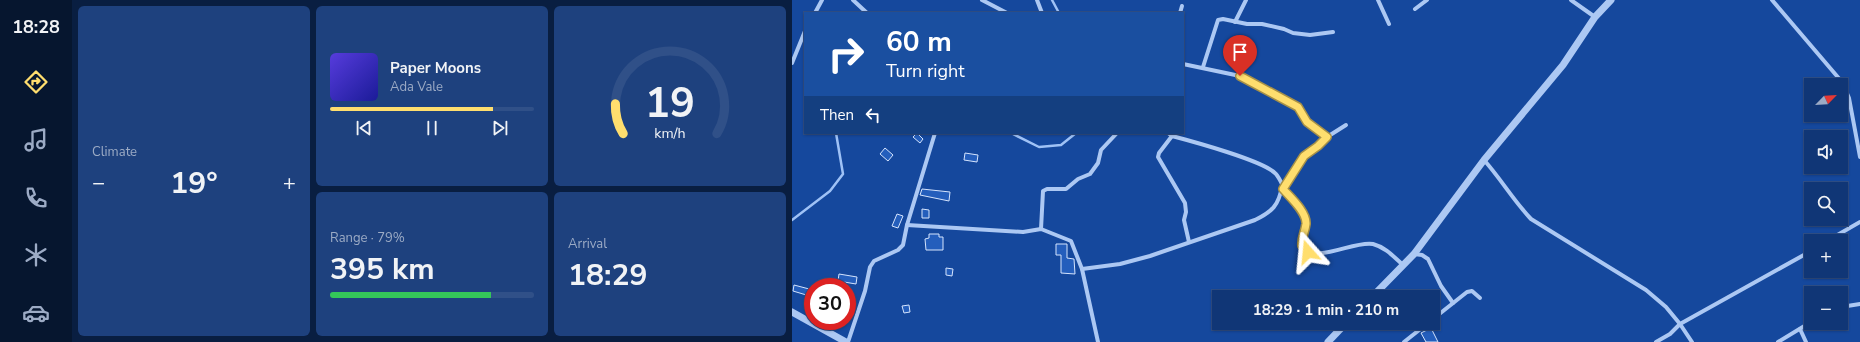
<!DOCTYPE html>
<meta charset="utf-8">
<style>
:root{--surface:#103676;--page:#1e417e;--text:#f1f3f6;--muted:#9cabc5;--line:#305088;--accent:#ffde6e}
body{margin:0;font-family:"Nunito Sans",sans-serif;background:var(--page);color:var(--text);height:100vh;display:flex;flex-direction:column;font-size:15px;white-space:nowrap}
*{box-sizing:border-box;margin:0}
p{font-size:13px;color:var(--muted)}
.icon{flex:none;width:22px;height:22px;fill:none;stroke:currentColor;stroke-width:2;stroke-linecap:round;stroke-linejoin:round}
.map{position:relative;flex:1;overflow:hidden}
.drawer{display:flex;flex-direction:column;gap:6px;padding:6px;background:#091e41;width:720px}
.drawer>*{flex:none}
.hud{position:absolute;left:12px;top:12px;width:380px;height:122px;border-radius:0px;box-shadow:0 1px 3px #0004,0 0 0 1px var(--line);background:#1a4fa0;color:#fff;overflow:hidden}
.needle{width:26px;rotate:65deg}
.controls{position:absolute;left:1012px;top:78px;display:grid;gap:8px}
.controls a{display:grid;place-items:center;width:44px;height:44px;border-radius:0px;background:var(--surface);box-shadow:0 1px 3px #0004,0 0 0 1px var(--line);font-size:20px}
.speed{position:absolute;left:12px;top:278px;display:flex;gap:8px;font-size:20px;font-weight:700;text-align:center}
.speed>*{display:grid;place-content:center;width:52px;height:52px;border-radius:50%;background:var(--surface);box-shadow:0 1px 3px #0004,0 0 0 1px var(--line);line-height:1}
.speed .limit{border:6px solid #d22;background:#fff;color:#111}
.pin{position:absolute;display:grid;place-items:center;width:34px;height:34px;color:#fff;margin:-41px -17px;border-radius:50% 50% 50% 0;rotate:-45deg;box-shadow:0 0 4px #0007}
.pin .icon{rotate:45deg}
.me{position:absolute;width:44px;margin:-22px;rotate:342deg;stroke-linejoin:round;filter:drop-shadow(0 0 3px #0008)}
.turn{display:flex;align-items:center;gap:14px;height:84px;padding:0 16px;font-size:18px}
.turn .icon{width:52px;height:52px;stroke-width:2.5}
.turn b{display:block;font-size:28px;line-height:34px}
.then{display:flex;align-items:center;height:38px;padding:0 16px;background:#0003;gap:8px;font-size:15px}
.big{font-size:30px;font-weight:700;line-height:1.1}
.drawer .widget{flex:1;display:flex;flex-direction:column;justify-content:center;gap:6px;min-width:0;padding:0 14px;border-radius:6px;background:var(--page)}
.drawer .dial{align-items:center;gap:0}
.dial svg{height:104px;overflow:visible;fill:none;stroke:var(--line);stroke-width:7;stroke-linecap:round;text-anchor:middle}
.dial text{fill:var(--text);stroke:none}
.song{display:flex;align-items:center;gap:12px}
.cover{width:48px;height:48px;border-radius:6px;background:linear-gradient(135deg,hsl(250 70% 55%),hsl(240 70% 35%))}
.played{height:4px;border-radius:2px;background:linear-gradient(90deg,var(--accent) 80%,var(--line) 80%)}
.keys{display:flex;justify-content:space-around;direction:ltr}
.heat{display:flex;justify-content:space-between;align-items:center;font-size:22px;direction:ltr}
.charge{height:6px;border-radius:3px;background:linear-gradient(90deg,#34c759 79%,var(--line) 0)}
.drawer .tiles{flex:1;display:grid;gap:6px;grid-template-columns:repeat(3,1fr)}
.widget:first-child{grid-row:span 2}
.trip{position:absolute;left:420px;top:290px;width:228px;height:40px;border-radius:0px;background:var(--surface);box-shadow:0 1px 3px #0004,0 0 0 1px var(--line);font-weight:700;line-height:40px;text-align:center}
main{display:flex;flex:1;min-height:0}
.dock{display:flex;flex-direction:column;width:72px;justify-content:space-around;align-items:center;background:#06162f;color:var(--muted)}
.dock .icon{width:28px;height:28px}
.dock .on{color:var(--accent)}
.dock b{font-size:18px;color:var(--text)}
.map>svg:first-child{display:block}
</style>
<main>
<nav class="dock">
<b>18:28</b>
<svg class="icon on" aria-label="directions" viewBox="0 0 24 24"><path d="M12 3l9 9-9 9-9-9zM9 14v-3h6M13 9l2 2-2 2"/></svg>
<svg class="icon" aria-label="music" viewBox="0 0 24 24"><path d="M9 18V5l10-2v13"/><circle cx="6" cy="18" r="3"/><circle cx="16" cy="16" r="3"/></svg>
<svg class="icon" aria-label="phone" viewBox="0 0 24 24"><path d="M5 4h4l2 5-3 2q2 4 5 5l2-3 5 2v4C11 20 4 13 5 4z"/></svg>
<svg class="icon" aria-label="climate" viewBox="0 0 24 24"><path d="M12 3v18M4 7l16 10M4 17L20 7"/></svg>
<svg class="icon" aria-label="car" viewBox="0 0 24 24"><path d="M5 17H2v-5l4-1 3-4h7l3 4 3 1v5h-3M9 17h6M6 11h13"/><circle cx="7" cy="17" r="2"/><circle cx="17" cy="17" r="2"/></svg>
</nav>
<section class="drawer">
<div class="tiles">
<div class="widget"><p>Climate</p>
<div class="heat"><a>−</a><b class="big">19°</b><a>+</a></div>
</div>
<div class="widget">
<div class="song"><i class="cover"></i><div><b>Paper Moons</b><p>Ada Vale</p></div></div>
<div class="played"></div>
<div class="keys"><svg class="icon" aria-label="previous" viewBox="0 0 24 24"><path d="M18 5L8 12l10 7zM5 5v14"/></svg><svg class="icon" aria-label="pause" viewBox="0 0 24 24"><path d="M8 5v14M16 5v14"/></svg><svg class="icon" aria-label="next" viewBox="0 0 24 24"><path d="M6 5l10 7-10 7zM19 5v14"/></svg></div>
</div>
<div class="widget dial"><svg viewBox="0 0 100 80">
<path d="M14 69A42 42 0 1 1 86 69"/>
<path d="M14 69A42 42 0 0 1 8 46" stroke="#ffde6e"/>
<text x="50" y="56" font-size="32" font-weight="700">19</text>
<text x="50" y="72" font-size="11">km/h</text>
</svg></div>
<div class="widget"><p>Range · 79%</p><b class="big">395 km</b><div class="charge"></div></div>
<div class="widget"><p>Arrival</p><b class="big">18:29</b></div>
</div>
</section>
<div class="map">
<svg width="1068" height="342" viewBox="0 0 1068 342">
<rect width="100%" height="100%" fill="#15489d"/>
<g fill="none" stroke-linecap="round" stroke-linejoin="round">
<g stroke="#9fc2f6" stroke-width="2.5">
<polyline points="260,0 267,13"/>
<polyline points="219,133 247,147 269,145 284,133"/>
<polyline points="0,220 38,191 51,174 44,133"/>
</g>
</g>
<g fill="#245ebc" stroke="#d5e4fd">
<polygon points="125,133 131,139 128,143 121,137"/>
<polygon points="93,148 101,155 96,161 88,154"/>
<polygon points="173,153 186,155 185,162 172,160"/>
<polygon points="130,189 158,192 157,201 128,195"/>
<polygon points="130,209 137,210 137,218 130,218"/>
<polygon points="105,214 111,216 106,228 100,226"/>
<polygon points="137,234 147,234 147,237 151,237 151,250 134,250 133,239 137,238"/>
<polygon points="264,244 275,244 275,258 282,259 283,274 269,273 269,255 264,255"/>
<polygon points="154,268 161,269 160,276 154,275"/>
<polygon points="47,274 65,277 64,284 46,281"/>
<polygon points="2,285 21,290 21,297 1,291"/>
<polygon points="117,305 118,312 112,313 110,306"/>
<polygon points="639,328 646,342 634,342 629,333"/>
</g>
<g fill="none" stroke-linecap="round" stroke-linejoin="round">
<g stroke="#acc8f3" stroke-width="4">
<polyline points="61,0 75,13"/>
<polyline points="190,0 215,13"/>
<polyline points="245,0 250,13"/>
<polyline points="586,0 597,24"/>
<polyline points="779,0 803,17"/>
<polyline points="980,0 1050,82 1057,98 1068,157"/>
<polyline points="623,9 635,0"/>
<polyline points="23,13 30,0"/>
<polyline points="388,13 390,6"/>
<polyline points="443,22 454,0"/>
<polyline points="0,63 13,31"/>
<polyline points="391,64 448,76 506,107 515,122 535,137"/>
<polyline points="411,67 426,20 431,19 455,24 470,24 492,29 501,33 518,35 541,32"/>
<path d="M376,133L380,136C399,141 473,161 484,174C489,180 491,188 496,194C502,201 513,213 514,222C514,229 509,238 509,246C524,265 562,240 581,244C593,247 602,257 611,265"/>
<polyline points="380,136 367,153 366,157 393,203 394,212 392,220 397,242"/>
<path d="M692,160C709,179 721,200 739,219L854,290L874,307L888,324L1019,251"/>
<polyline points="491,189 512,156 526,146 535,137 554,125"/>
<polyline points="115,225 231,232 249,229 279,241 290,269 306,342"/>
<polyline points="249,229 251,191 255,189 274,189 286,179 298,174 306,163 309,150 325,133"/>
<polyline points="1035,241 1068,222"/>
<polyline points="622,254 630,255 636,259 649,286 661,303"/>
<path d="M290,269L328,264L358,256L463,220C480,212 487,205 490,186"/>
<polyline points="1049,307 1068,304"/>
<polyline points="641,319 675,292 680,291 688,298"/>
<polyline points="1008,329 1014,342"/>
<polyline points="56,342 73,291 78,267 82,261 106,250 111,245 115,225 143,133"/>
<polyline points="612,342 636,323"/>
<polyline points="864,342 878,334 888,324 900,342"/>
<polyline points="986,342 1019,322"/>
</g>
<g stroke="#acc8f3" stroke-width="7">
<polyline points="580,297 622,254 692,160 771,65 803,17 819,0"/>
<polyline points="0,312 54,342"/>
<polyline points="536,342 554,323"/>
</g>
</g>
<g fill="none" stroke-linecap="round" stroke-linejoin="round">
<g stroke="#a69048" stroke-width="10">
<path id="route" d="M448,76L506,107L515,122L535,137L526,146L512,156L491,189C498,197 515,212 514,224C513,232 509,238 510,246L516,252"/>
</g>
<use href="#route" stroke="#ffde6e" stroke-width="7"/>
</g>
</svg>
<div class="controls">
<a><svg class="needle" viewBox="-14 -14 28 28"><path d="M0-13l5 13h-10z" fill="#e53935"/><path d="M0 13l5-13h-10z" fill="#9cabc5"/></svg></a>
<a><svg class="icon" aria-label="sound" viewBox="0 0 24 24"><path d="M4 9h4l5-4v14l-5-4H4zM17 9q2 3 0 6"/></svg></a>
<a><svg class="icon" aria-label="search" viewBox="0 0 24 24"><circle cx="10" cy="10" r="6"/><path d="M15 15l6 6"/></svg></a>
<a>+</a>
<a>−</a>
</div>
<div class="speed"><div class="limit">30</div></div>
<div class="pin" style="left:448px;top:76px;background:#d93025"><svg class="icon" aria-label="arrive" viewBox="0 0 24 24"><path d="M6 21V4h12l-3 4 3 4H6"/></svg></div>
<svg class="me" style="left:516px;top:252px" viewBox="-20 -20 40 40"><path d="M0-17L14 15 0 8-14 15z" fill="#ffde6e" stroke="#fff" stroke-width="4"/></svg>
<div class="trip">18:29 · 1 min · 210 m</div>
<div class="hud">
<div class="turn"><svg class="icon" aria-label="right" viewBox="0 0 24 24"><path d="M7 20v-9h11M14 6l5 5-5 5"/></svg><div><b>60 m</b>Turn right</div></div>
<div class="then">Then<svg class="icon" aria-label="left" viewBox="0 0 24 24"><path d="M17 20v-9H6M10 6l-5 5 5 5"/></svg></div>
</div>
</div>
</main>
